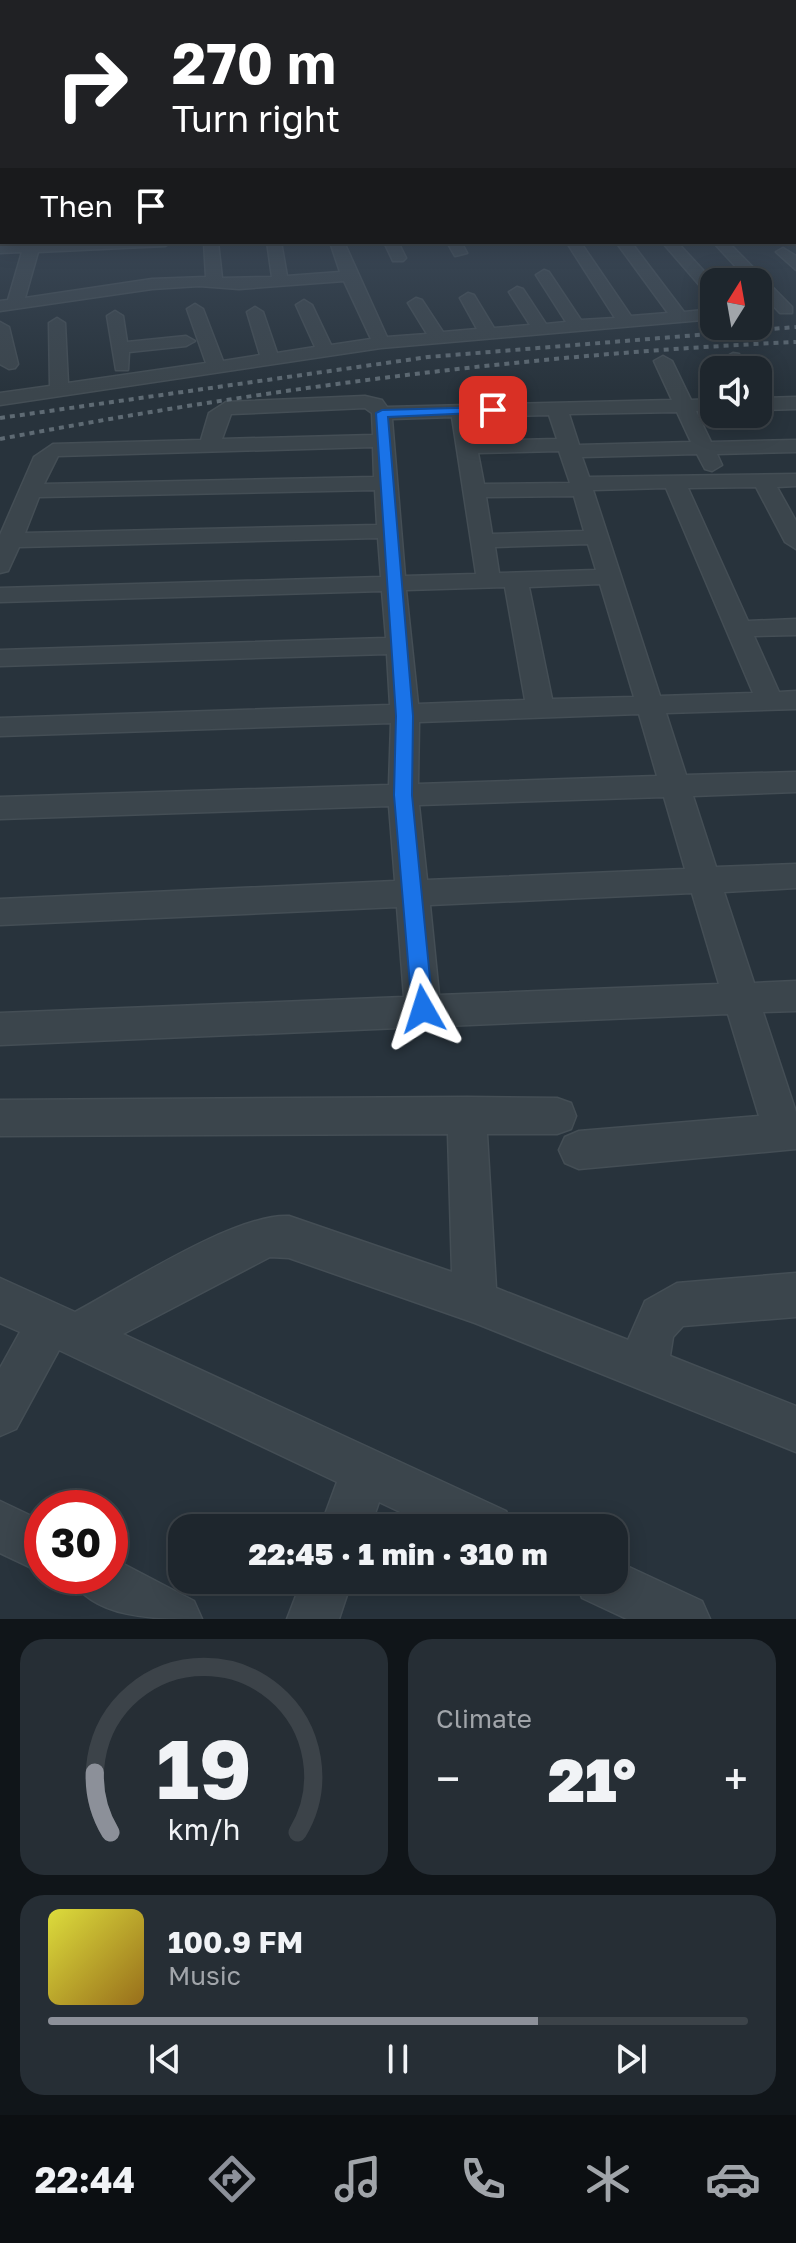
<!DOCTYPE html>
<meta charset="utf-8">
<style>
:root{--surface:#1e262d;--page:#262e35;--text:#f1f3f6;--muted:#a1a5aa;--line:#3c4349;--accent:#8c9099}
body{margin:0;font-family:"Golos Text",sans-serif;background:var(--page);color:var(--text);height:100vh;display:flex;flex-direction:column;font-size:30px;white-space:nowrap}
*{box-sizing:border-box;margin:0}
p{font-size:26px;color:var(--muted)}
.icon{flex:none;width:44px;height:44px;fill:none;stroke:currentColor;stroke-width:2;stroke-linecap:round;stroke-linejoin:round}
.map{position:relative;height:1619px;overflow:hidden}
.drawer{display:flex;flex-direction:column;gap:20px;padding:20px;background:#101519;flex:1}
.drawer>*{flex:none}
.top-card{position:absolute;left:0px;top:0px;width:796px;height:244px;box-shadow:0 4px 20px #0003,0 0 0 2px var(--line);background:#202124;color:#fff;overflow:hidden}
.needle{width:52px;rotate:11deg}
.controls{position:absolute;left:700px;top:268px;display:grid;gap:16px}
.controls a{display:grid;place-items:center;width:72px;height:72px;border-radius:16px;background:var(--surface);box-shadow:0 4px 20px #0003,0 0 0 2px var(--line);font-size:40px}
.speed{position:absolute;left:24px;top:1490px;display:flex;gap:16px;font-size:40px;font-weight:700;text-align:center}
.speed>*{display:grid;place-content:center;width:104px;height:104px;border-radius:50%;background:var(--surface);box-shadow:0 4px 20px #0003,0 0 0 2px var(--line);line-height:1}
.speed .limit{border:12px solid #d22;background:#fff;color:#111}
.pin{position:absolute;display:grid;place-items:center;width:68px;height:68px;color:#fff;margin:-34px;border-radius:16px;box-shadow:0 4px 12px #0006}
.me{position:absolute;width:88px;margin:-44px;rotate:354deg;stroke-linejoin:round;filter:drop-shadow(0 0 6px #0008)}
.turn{display:flex;align-items:center;gap:28px;height:168px;padding:0 40px;font-size:36px}
.turn .icon{width:104px;height:104px;stroke-width:2.5}
.turn b{display:block;font-size:56px;line-height:68px}
.then{display:flex;align-items:center;height:76px;padding:0 40px;background:#0003;gap:16px;font-size:30px}
.big{font-size:60px;font-weight:800;line-height:1.1}
.drawer .tile{flex:1;display:flex;flex-direction:column;justify-content:center;gap:12px;min-width:0;padding:0 28px;border-radius:24px;background:var(--page)}
.drawer .dial{align-items:center;gap:0}
.dial svg{height:208px;overflow:visible;fill:none;stroke:var(--line);stroke-width:7;stroke-linecap:round;text-anchor:middle}
.dial text{fill:var(--text);stroke:none}
.song{display:flex;align-items:center;gap:24px}
.cover{width:96px;height:96px;border-radius:12px;background:linear-gradient(135deg,hsl(60 70% 55%),hsl(40 70% 35%))}
.played{height:8px;border-radius:4px;background:linear-gradient(90deg,var(--accent) 70%,var(--line) 70%)}
.keys{display:flex;justify-content:space-around;direction:ltr}
.heat{display:flex;justify-content:space-between;align-items:center;font-size:44px;direction:ltr}
.drawer .tiles{flex:1;display:grid;gap:20px;grid-template-columns:1fr 1fr}
.tile:last-child{grid-column:span 2}
.trip{position:absolute;left:168px;top:1514px;width:460px;height:80px;border-radius:24px;background:var(--surface);box-shadow:0 4px 20px #0003,0 0 0 2px var(--line);font-weight:800;line-height:80px;text-align:center}
.tabs{display:flex;height:128px;justify-content:space-around;align-items:center;background:#0c0f12;color:var(--muted)}
.tabs .icon{width:56px;height:56px}
.tabs .selected{color:var(--accent)}
.tabs b{font-size:36px;color:var(--text)}
.map>svg:first-child{display:block}
</style>
<div class="map">
<svg width="796" height="1619" viewBox="0 0 796 1619">
<rect width="100%" height="100%" fill="#28333c"/>
<g fill="none" stroke-linecap="round" stroke-linejoin="round">
<g stroke="#444e55" stroke-width="3">
<g id="street">
<rect x="794" y="173" width="2" height="8"/>
<rect x="0" y="178" width="2" height="8"/>
<rect x="0" y="200" width="2" height="8"/>
<polygon points="26,242 172,242 165,246 38,252 25,298 152,279 206,277 204,242 218,242 222,278 272,277 267,242 281,242 287,276 340,272 330,242 344,242 387,337 427,334 408,303 416,298 422,300 443,332 477,329 460,298 468,293 474,295 494,328 530,325 509,292 517,287 523,289 546,324 566,322 536,275 544,270 549,272 581,320 615,318 569,246 574,242 581,243 631,316 668,313 616,242 631,242 684,312 714,309 714,319 381,348 0,405 0,393 50,386 49,323 57,318 65,323 68,383 206,363 187,309 195,304 203,309 223,361 260,355 247,312 255,307 263,312 277,353 315,347 296,305 304,300 312,305 331,345 371,339 344,281 239,289 199,286 152,289 0,311 0,301 8,300 22,252 0,253 0,245"/>
<polygon points="384,242 398,242 406,258 403,261 393,261"/>
<polygon points="447,242 461,242 467,253 455,256"/>
<polygon points="662,242 677,242 714,282 714,297 708,295"/>
<polygon points="713,242 728,242 792,307 792,313 780,313 758,290 758,282 750,282"/>
<polygon points="783,248 796,256 796,270 776,252"/>
<polygon points="115,311 123,316 127,342 186,336 195,341 186,346 129,352 128,370 116,370 107,316"/>
<polygon points="0,322 9,327 18,364 15,368 9,369 0,364"/>
<polygon points="733,353 739,354 750,370 732,370 724,358"/>
<path d="M663,356L672,361L691,400L714,399V411H696L711,442L796,440V452L717,454L722,465L712,471L705,469L697,454L582,457L589,477L796,474V486L777,487L796,521V549L785,542L756,487L688,488L748,621L796,619V635L754,636L779,692L796,691V709L666,713L686,775L796,772V792L693,796L716,867L796,864V888L724,892L754,983L796,981V1011L763,1012L796,1112V1149L579,1169L565,1163L559,1150L565,1137L579,1131L759,1116L728,1014L0,1045V1013L404,997L397,907L0,925V899L395,881L389,806L0,819V797L389,785L391,723L0,736V718L390,705L387,654L0,666V650L386,638L382,591L0,602V588L381,577L378,538L19,547L8,571L0,573V535L34,457L53,444L201,440L209,413L226,402L365,396L382,400L387,407L672,400L654,361ZM365,408L372,413L373,435L222,439L231,414ZM677,412L691,442L579,445L569,414ZM549,415L557,439L476,441L472,417ZM452,417L476,574L405,576L392,419ZM373,447L374,477L44,484L58,456ZM559,451L570,483L484,484L478,453ZM666,488L753,693L660,696L593,490ZM375,490L377,525L25,533L39,497ZM574,496L584,531L492,534L486,497ZM588,544L596,570L499,573L495,547ZM600,584L634,697L552,699L529,587ZM505,587L525,700L418,704L406,590ZM639,714L657,776L418,784L419,722ZM664,797L685,869L427,880L419,805ZM692,893L719,984L439,995L430,905Z"/>
<polygon points="796,397 796,409 758,410 758,398"/>
<path d="M467,1097L557,1098L571,1103L576,1116L571,1129L557,1134H487L496,1288L628,1340L645,1301L677,1283L796,1273V1317L683,1326L673,1337L670,1356L796,1406V1452L475,1323L289,1258L270,1257L123,1334L506,1511L514,1528H434L379,1502L370,1528H320L337,1482L59,1350L16,1429L0,1436V1368L20,1332L0,1323V1278L75,1312C126,1285 236,1213 289,1216L452,1272L448,1134L0,1136V1100Z"/>
<polygon points="0,1501 42,1521 42,1573 0,1553"/>
<path d="M110,1557L194,1601L202,1619C156,1619 91,1619 70,1576H110Z"/>
<polygon points="614,1560 702,1601 710,1619 627,1619 582,1598 575,1580 614,1580"/>
<polygon points="302,1580 352,1580 339,1619 287,1619"/>
</g>
</g>
<use href="#street" fill="#3b454c" fill-rule="evenodd"/>
<g stroke="#5e6a73" stroke-width="4" stroke-dasharray="5 5" stroke-linecap="butt">
<polyline points="0,418 428,357 796,327"/>
<path d="M0,439C262,389 530,354 796,342"/>
</g>
</g>
<linearGradient id="sky" x2="0" y2="1"><stop stop-color="#161c21"/><stop offset="0.42" stop-color="#425061"/><stop offset="1" stop-color="#425061" stop-opacity="0"/></linearGradient>
<rect width="796" height="392" fill="url(#sky)"/>
<polygon fill="#1a73e8" stroke="#114b97" stroke-width="2" points="493,407 498,410 497,412 388,417 413,716 412,795 433,1009 430,1015 415,1015 412,1009 394,795 396,716 376,413 382,410"/>
</svg>
<div class="controls">
<a><svg class="needle" viewBox="-14 -14 28 28"><path d="M0-13l5 13h-10z" fill="#e53935"/><path d="M0 13l5-13h-10z" fill="#a1a5aa"/></svg></a>
<a><svg class="icon" aria-label="sound" viewBox="0 0 24 24"><path d="M4 9h4l5-4v14l-5-4H4zM17 9q2 3 0 6"/></svg></a>
</div>
<div class="speed"><div class="limit">30</div></div>
<div class="pin" style="left:493px;top:410px;background:#d93025"><svg class="icon" aria-label="arrive" viewBox="0 0 24 24"><path d="M6 21V4h12l-3 4 3 4H6"/></svg></div>
<svg class="me" style="left:423px;top:1009px" viewBox="-20 -20 40 40"><path d="M0-17L14 15 0 8-14 15z" fill="#1a73e8" stroke="#fff" stroke-width="4"/></svg>
<div class="trip">22:45 · 1 min · 310 m</div>
<div class="top-card">
<div class="turn"><svg class="icon" aria-label="right" viewBox="0 0 24 24"><path d="M7 20v-9h11M14 6l5 5-5 5"/></svg><div><b>270 m</b>Turn right</div></div>
<div class="then">Then<svg class="icon" aria-label="arrive" viewBox="0 0 24 24"><path d="M6 21V4h12l-3 4 3 4H6"/></svg></div>
</div>
</div>
<section class="drawer">
<div class="tiles">
<div class="tile dial"><svg viewBox="0 0 100 80">
<path d="M14 69A42 42 0 1 1 86 69"/>
<path d="M14 69A42 42 0 0 1 8 46" stroke="#8c9099"/>
<text x="50" y="56" font-size="32" font-weight="700">19</text>
<text x="50" y="72" font-size="11">km/h</text>
</svg></div>
<div class="tile"><p>Climate</p>
<div class="heat"><a>−</a><b class="big">21°</b><a>+</a></div>
</div>
<div class="tile">
<div class="song"><i class="cover"></i><div><b>100.9 FM</b><p>Music</p></div></div>
<div class="played"></div>
<div class="keys"><svg class="icon" aria-label="previous" viewBox="0 0 24 24"><path d="M18 5L8 12l10 7zM5 5v14"/></svg><svg class="icon" aria-label="pause" viewBox="0 0 24 24"><path d="M8 5v14M16 5v14"/></svg><svg class="icon" aria-label="next" viewBox="0 0 24 24"><path d="M6 5l10 7-10 7zM19 5v14"/></svg></div>
</div>
</div>
</section>
<nav class="tabs">
<b>22:44</b>
<svg class="icon selected" aria-label="directions" viewBox="0 0 24 24"><path d="M12 3l9 9-9 9-9-9zM9 14v-3h6M13 9l2 2-2 2"/></svg>
<svg class="icon" aria-label="music" viewBox="0 0 24 24"><path d="M9 18V5l10-2v13"/><circle cx="6" cy="18" r="3"/><circle cx="16" cy="16" r="3"/></svg>
<svg class="icon" aria-label="phone" viewBox="0 0 24 24"><path d="M5 4h4l2 5-3 2q2 4 5 5l2-3 5 2v4C11 20 4 13 5 4z"/></svg>
<svg class="icon" aria-label="climate" viewBox="0 0 24 24"><path d="M12 3v18M4 7l16 10M4 17L20 7"/></svg>
<svg class="icon" aria-label="car" viewBox="0 0 24 24"><path d="M5 17H2v-5l4-1 3-4h7l3 4 3 1v5h-3M9 17h6M6 11h13"/><circle cx="7" cy="17" r="2"/><circle cx="17" cy="17" r="2"/></svg>
</nav>
